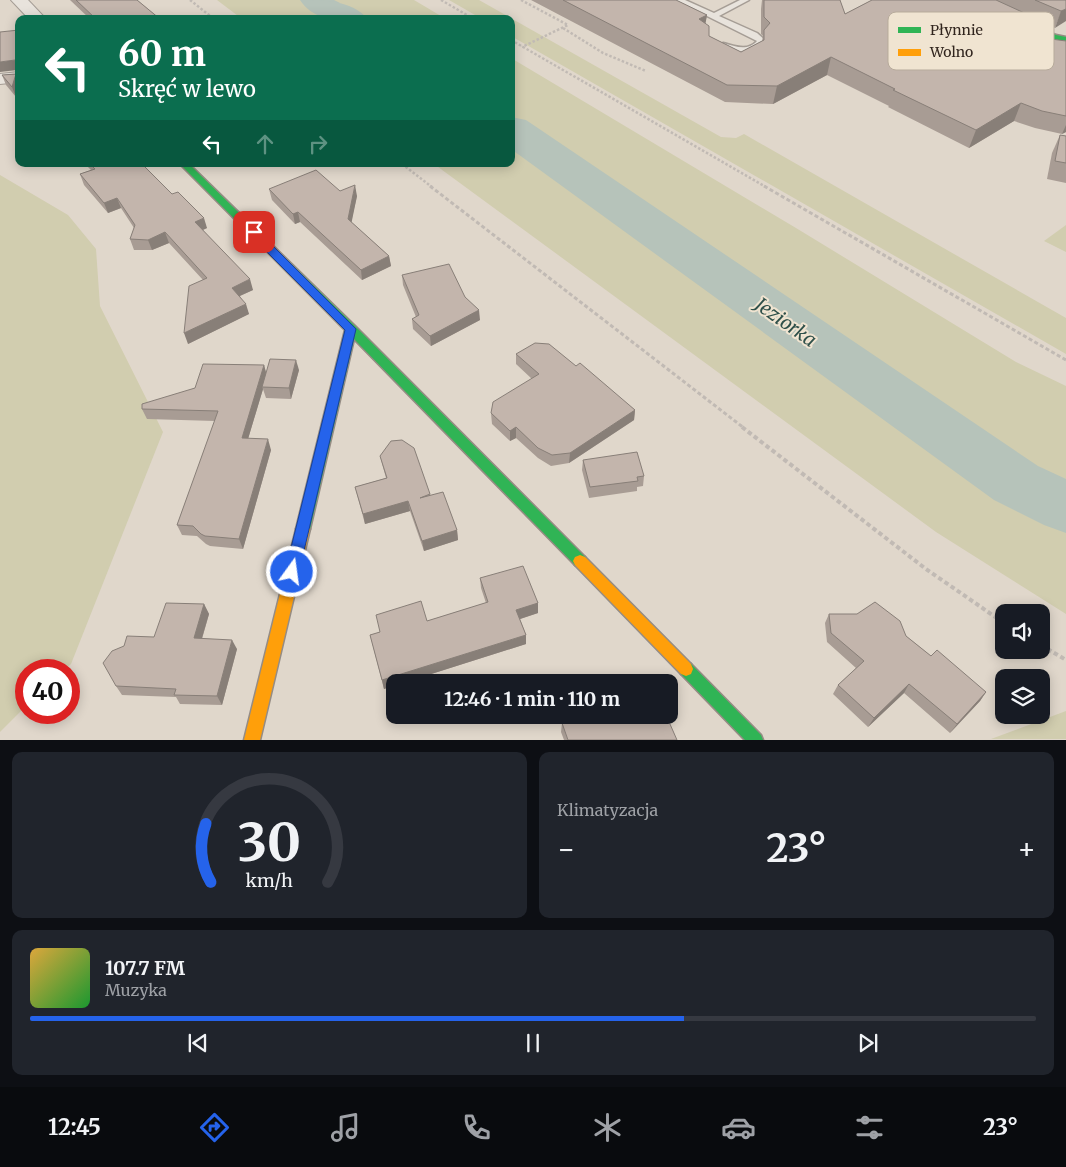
<!DOCTYPE html>
<html lang="pl">
<meta charset="utf-8">
<style>
:root{--surface:#171b24;--page:#20242c;--text:#f1f3f6;--muted:#9ea1a6;--line:#363941;--accent:#2563eb}
body{margin:0;font-family:Merriweather,serif;background:var(--page);color:var(--text);height:100vh;display:flex;flex-direction:column;font-size:19px;white-space:nowrap}
*{box-sizing:border-box;margin:0}
p{font-size:16px;color:var(--muted)}
.icon{flex:none;width:28px;height:28px;fill:none;stroke:currentColor;stroke-width:2;stroke-linecap:round;stroke-linejoin:round}
.map{position:relative;height:740px;overflow:hidden}
.sheet{display:flex;flex-direction:column;gap:12px;padding:12px;background:#0d0f14;flex:1}
.sheet>*{flex:none}
.guide{position:absolute;left:15px;top:15px;width:500px;height:152px;border-radius:10px;box-shadow:0 2px 12px #0003;background:#0b6e4f;color:#fff;overflow:hidden}
.buttons{position:absolute;left:995px;top:604px;display:grid;gap:10px}
.buttons a{display:grid;place-items:center;width:55px;height:55px;border-radius:10px;background:var(--surface);box-shadow:0 2px 12px #0003;font-size:25px}
.speed{position:absolute;left:15px;top:659px;display:flex;gap:10px;font-size:25px;font-weight:700;text-align:center}
.speed>*{display:grid;place-content:center;width:65px;height:65px;border-radius:50%;background:var(--surface);box-shadow:0 2px 12px #0003;line-height:1}
.speed .limit{border:8px solid #d22;background:#fff;color:#111}
.pin{position:absolute;display:grid;place-items:center;width:42px;height:42px;color:#fff;margin:-21px;border-radius:10px;box-shadow:0 2px 8px #0006}
.me{position:absolute;width:55px;margin:-28px;rotate:14deg;stroke-linejoin:round;filter:drop-shadow(0 0 4px #0008)}
.turn{display:flex;align-items:center;gap:18px;height:105px;padding:0 20px;font-size:22px}
.turn .icon{width:65px;height:65px;stroke-width:2.5}
.turn b{display:block;font-size:35px;line-height:42px}
.lanes{display:flex;align-items:center;height:48px;padding:0 20px;background:#0003;justify-content:center;gap:25px;direction:ltr}
.lanes .off{opacity:.35}
.big{font-size:38px;font-weight:700;line-height:1.1}
.sheet .tile{flex:1;display:flex;flex-direction:column;justify-content:center;gap:8px;min-width:0;padding:0 18px;border-radius:10px;background:var(--page)}
.sheet .dial{align-items:center;gap:0}
.dial svg{height:130px;overflow:visible;fill:none;stroke:var(--line);stroke-width:7;stroke-linecap:round;text-anchor:middle}
.dial text{fill:var(--text);stroke:none}
.song{display:flex;align-items:center;gap:15px}
.cover{width:60px;height:60px;border-radius:8px;background:linear-gradient(135deg,hsl(40 70% 55%),hsl(130 70% 35%))}
.played{height:5px;border-radius:2px;background:linear-gradient(90deg,var(--accent) 65%,var(--line) 65%)}
.keys{display:flex;justify-content:space-around;direction:ltr}
.heat{display:flex;justify-content:space-between;align-items:center;font-size:28px;direction:ltr}
.sheet .tiles{flex:1;display:grid;gap:12px;grid-template-columns:1fr 1fr}
.tile:last-child{grid-column:span 2}
.trip{position:absolute;left:386px;top:674px;width:292px;height:50px;border-radius:10px;background:var(--surface);box-shadow:0 2px 12px #0003;font-weight:700;line-height:50px;text-align:center}
.menu{display:flex;height:80px;justify-content:space-around;align-items:center;background:#090b0e;color:var(--muted)}
.menu .icon{width:35px;height:35px}
.menu .current{color:var(--accent)}
.menu b{font-size:22px;color:var(--text)}
.map>svg:first-child{display:block}
</style>
<div class="map">
<svg width="1066" height="740" viewBox="0 0 1066 740">
<rect width="100%" height="100%" fill="#e0d7cb"/>
<g fill="#d1cdaf">
<polygon points="217,0 414,0 446,19 242,19"/>
<polygon points="449,0 479,0 721,137 736,138 744,134 1066,318 1066,354 511,36 511,19 482,19"/>
<polygon points="511,58 796,228 1016,362 1066,386 1066,614 936,532 434,164 511,164"/>
<polygon points="0,175 68,215 96,249 100,306 163,432 71,664 64,670 26,670 26,706 0,732"/>
<polygon points="1066,225 1066,252 1044,241"/>
<polygon points="1066,711 1066,739 991,739"/>
</g>
<polygon fill="#b6c3ba" points="303,0 334,0 340,3 326,16"/>
<g fill="none" stroke-linecap="round" stroke-linejoin="round">
<g fill="#b6c3ba" fill-rule="evenodd">
<path d="M300,0C325,0 351,0 368,19C342,19 316,24 300,0Z"/>
<polygon points="511,117 526,120 1038,466 1066,479 1066,533 1044,525 994,500 511,149"/>
</g>
<g stroke="#a59d95" stroke-width="3">
<path id="lane" d="M675,0H685L714,13L740,0H749L719,16L757,33L765,40C754,56 737,53 720,47L719,45L723,43C735,46 747,52 757,41Z"/>
</g>
<g stroke="#a59d95" stroke-width="2">
<g id="street">
<polygon points="11,0 28,0 46,19 29,19"/>
<polygon points="19,72 19,82 0,84 0,74"/>
</g>
</g>
<g stroke="#958c84" stroke-width="3">
<g id="fast">
<polygon points="970,0 980,0 1056,35 1066,37 1066,41 1051,39"/>
<polygon points="180,164 189,164 355,326 585,557 587,561 585,565 580,567 575,565 354,339 310,529 308,533 303,534 298,533 296,529 345,330"/>
<polygon points="686,662 691,664 761,735 763,740 745,740 681,674 679,669 681,664"/>
</g>
</g>
<g stroke="#958c84" stroke-width="3">
<g id="slow">
<polygon points="303,524 308,525 310,529 260,740 244,740 296,529 298,525"/>
<polygon points="580,555 585,557 691,664 693,669 691,674 686,676 681,674 575,565 573,561 575,557"/>
</g>
</g>
<g stroke="#c1bab4" stroke-width="2.5" stroke-dasharray="2.5 2" stroke-linecap="butt">
<polyline points="190,0 214,19"/>
<polyline points="441,0 474,19"/>
<polyline points="521,0 568,25 522,47"/>
<polyline points="563,28 603,53 646,71"/>
<polyline points="511,40 766,187"/>
<polyline points="402,164 432,187"/>
</g>
<g stroke="#c1bab4" stroke-width="3" stroke-dasharray="4 2.5" stroke-linecap="butt">
<polyline points="430,186 744,428"/>
<polyline points="764,186 1066,360"/>
</g>
<g stroke="#c1bab4" stroke-width="4" stroke-dasharray="4.5 3" stroke-linecap="butt">
<polyline points="742,427 926,569 1004,623"/>
<polyline points="1041,645 1066,660"/>
</g>
<use href="#lane" fill="#e8e3dc" fill-rule="evenodd"/>
<use href="#street" fill="#e8e3dc" fill-rule="evenodd"/>
<use href="#fast" fill="#30b455" fill-rule="evenodd"/>
<use href="#slow" fill="#ff9f0a" fill-rule="evenodd"/>
</g>
<g fill="#a89c94">
<polygon points="70,0 137,0 160,19 90,19"/>
<polygon points="531,0 676,0 707,15 705,23 709,36 741,52 762,41 763,36 761,34 761,9 762,0 840,0 845,14 872,0 1066,0 1055,28 1043,23 1037,37 1066,41 1066,132 1062,134 1035,128 1014,121 969,148 888,107 889,106 827,75 773,104 725,102"/>
<polygon points="16,74 16,97 6,85 2,75"/>
<polygon points="1060,135 1066,136 1066,183 1047,179 1052,153"/>
<polygon points="85,164 142,164 172,194 207,228 203,230 253,290 240,296 249,314 188,344 203,280 169,243 152,250 134,250 130,239 134,228 121,208 108,213 84,185 80,174 91,170"/>
<polygon points="269,189 340,191 357,196 351,222 389,256 391,266 362,280 300,222 295,224 272,200"/>
<polygon points="402,275 465,297 480,320 431,346 413,329 412,319 416,317 403,285"/>
<polygon points="516,354 576,366 635,410 634,420 569,463 551,466 538,458 516,438 510,441 492,424 491,413 532,379 516,364"/>
<polygon points="264,365 266,373 299,370 291,399 266,398 263,389 248,439 271,450 243,549 210,546 206,544 197,536 182,535 177,525 215,421 147,419 142,409 195,388"/>
<polygon points="380,456 431,495 457,530 458,540 424,551 410,511 365,524 355,487 386,478"/>
<polygon points="583,460 644,476 643,486 637,487 637,491 589,498 582,470"/>
<polygon points="480,578 538,603 538,613 520,619 526,635 526,644 406,682 395,682 384,689 370,635 380,632 427,621 486,603 481,588"/>
<polygon points="204,604 209,614 202,639 237,649 222,705 180,704 176,697 122,695 116,686 154,637"/>
<polygon points="829,614 906,636 931,656 986,692 980,701 950,733 904,693 868,727 833,694 838,685 856,668 827,642 825,623"/>
<polygon points="603,721 677,740 564,740 561,732 562,723"/>
</g>
<g fill="#887f78">
<polygon points="1066,9 1066,21 1055,28 1061,11"/>
<polygon points="707,15 704,32 699,19"/>
<polygon points="1044,22 1037,38 1021,35"/>
<polygon points="831,57 827,75 773,104 777,86"/>
<polygon points="15,60 18,67 19,62 19,75 17,70 0,72 0,62"/>
<polygon points="16,74 19,81 19,87 16,97 12,87"/>
<polygon points="1021,103 1014,121 969,148 976,130"/>
<polygon points="1066,125 1066,132 1062,134"/>
<polygon points="355,185 357,196 350,230 348,219"/>
<polygon points="117,198 121,208 108,213 104,203"/>
<polygon points="298,212 300,222 295,224 293,214"/>
<polygon points="204,218 207,228 198,232 195,222"/>
<polygon points="165,232 169,243 152,250 148,240"/>
<polygon points="389,256 391,266 362,280 361,270"/>
<polygon points="250,279 253,290 235,298 232,288"/>
<polygon points="246,304 249,314 188,344 184,333"/>
<polygon points="479,310 480,320 431,346 430,336"/>
<polygon points="296,360 299,370 291,399 289,388"/>
<polygon points="264,365 267,376 262,387 263,389 245,449 242,438"/>
<polygon points="635,410 634,420 569,463 570,453"/>
<polygon points="516,427 516,438 510,441 510,431"/>
<polygon points="268,439 271,450 243,549 239,539"/>
<polygon points="408,501 410,511 365,524 363,514"/>
<polygon points="457,530 458,540 424,551 422,541"/>
<polygon points="538,603 538,613 517,620 516,610"/>
<polygon points="204,604 209,614 199,648 194,638"/>
<polygon points="526,635 526,644 406,682 395,682 395,686 384,689 382,680"/>
<polygon points="232,640 237,649 222,705 217,696"/>
<polygon points="909,684 904,693 868,727 874,718"/>
<polygon points="986,692 980,701 950,733 957,724"/>
</g>
<g fill="#c3b5ac" stroke="#887f78">
<polygon points="76,0 137,0 160,19 96,19"/>
<polygon points="563,0 676,0 707,15 699,19 709,26 709,36 741,52 764,40 764,30 770,23 764,17 764,0 840,0 845,14 872,0 996,0 1044,22 1021,35 1066,41 1066,116 1042,111 1021,103 976,130 893,90 895,89 831,57 777,86 727,85"/>
<polygon points="1035,0 1066,0 1066,9 1061,11"/>
<polygon points="19,30 19,62 17,70 17,62 15,60 0,62 0,32"/>
<polygon points="16,74 12,87 2,75"/>
<polygon points="1060,135 1066,136 1066,163 1055,161"/>
<polygon points="90,164 142,164 172,194 178,192 204,218 195,222 250,279 232,288 246,304 184,333 189,286 207,278 165,232 148,240 130,239 135,225 117,198 104,203 80,174 95,169"/>
<polygon points="316,170 340,191 355,185 348,219 389,256 361,270 298,212 293,214 269,189"/>
<polygon points="449,264 465,297 479,310 430,336 412,319 419,315 402,275"/>
<polygon points="535,343 549,344 576,366 580,363 635,410 570,453 552,455 538,448 516,427 510,431 491,413 493,402 539,374 516,354"/>
<polygon points="270,359 296,360 289,388 262,387"/>
<polygon points="203,364 264,365 242,438 268,439 239,539 205,536 201,534 193,526 177,525 218,411 142,409 142,404 195,388"/>
<polygon points="402,440 414,448 430,494 420,498 443,492 457,530 422,541 408,501 363,514 355,487 387,478 380,456 391,441"/>
<polygon points="637,452 644,476 637,477 638,481 590,487 583,460"/>
<polygon points="523,566 538,603 516,610 526,635 382,680 370,635 380,632 376,615 421,601 427,621 488,602 480,578"/>
<polygon points="875,602 900,621 906,636 931,656 937,650 986,692 957,724 909,684 874,718 838,685 864,661 831,633 829,614 857,614"/>
<polygon points="166,603 204,604 194,638 232,640 217,696 174,695 176,689 116,686 103,663 112,651 124,646 127,636 154,637"/>
<polygon points="563,715 600,715 603,721 620,715 666,715 677,740 568,740 562,723"/>
</g>
<polygon fill="#2563eb" stroke="#184099" points="254,229 257,230 356,329 299,572 297,576 292,577 287,576 285,572 345,330 250,235 250,230"/>
<g text-anchor="middle" dominant-baseline="central" stroke-width="4" stroke-linejoin="round" paint-order="stroke">
<g font-size="19" font-style="italic" fill="#2f504a" stroke="#f0e4d1">
<text transform="translate(786 322) rotate(35)">Jeziorka</text>
</g>
</g>
<rect x="888" y="12" width="166" height="58" rx="8" fill="#f0e4d1" stroke="#b7ab9b" stroke-width="1"/>
<rect x="898" y="27" width="23" height="6" fill="#30b455"/>
<rect x="898" y="49" width="23" height="7" fill="#ff9f0a"/>
<g font-size="14" fill="#31251e">
<text x="930" y="35">Płynnie</text>
<text x="930" y="57">Wolno</text>
</g>
</svg>
<div class="buttons">
<a><svg class="icon" aria-label="sound" viewBox="0 0 24 24"><path d="M4 9h4l5-4v14l-5-4H4zM17 9q2 3 0 6"/></svg></a>
<a><svg class="icon" aria-label="layers" viewBox="0 0 24 24"><path d="M12 4l9 5-9 5-9-5zM3 14l9 5 9-5"/></svg></a>
</div>
<div class="speed"><div class="limit">40</div></div>
<div class="pin" style="left:254px;top:232px;background:#d93025"><svg class="icon" aria-label="arrive" viewBox="0 0 24 24"><path d="M6 21V4h12l-3 4 3 4H6"/></svg></div>
<svg class="me" style="left:292px;top:572px" viewBox="-20 -20 40 40"><circle r="17" fill="#2563eb" stroke="#fff" stroke-width="3"/><path d="M0-11L8 9 0 5-8 9z" fill="#fff"/></svg>
<div class="trip">12:46 · 1 min · 110 m</div>
<div class="guide">
<div class="turn"><svg class="icon" aria-label="left" viewBox="0 0 24 24"><path d="M17 20v-9H6M10 6l-5 5 5 5"/></svg><div><b>60 m</b>Skręć w lewo</div></div>
<div class="lanes"><svg class="icon" aria-label="left" viewBox="0 0 24 24"><path d="M17 20v-9H6M10 6l-5 5 5 5"/></svg><svg class="icon off" aria-label="ahead" viewBox="0 0 24 24"><path d="M12 20V5M6 11l6-6 6 6"/></svg><svg class="icon off" aria-label="right" viewBox="0 0 24 24"><path d="M7 20v-9h11M14 6l5 5-5 5"/></svg></div>
</div>
</div>
<section class="sheet">
<div class="tiles">
<div class="tile dial"><svg viewBox="0 0 100 80">
<path d="M14 69A42 42 0 1 1 86 69"/>
<path d="M14 69A42 42 0 0 1 11 33" stroke="#2563eb"/>
<text x="50" y="56" font-size="32" font-weight="700">30</text>
<text x="50" y="72" font-size="11">km/h</text>
</svg></div>
<div class="tile"><p>Klimatyzacja</p>
<div class="heat"><a>−</a><b class="big">23°</b><a>+</a></div>
</div>
<div class="tile">
<div class="song"><i class="cover"></i><div><b>107.7 FM</b><p>Muzyka</p></div></div>
<div class="played"></div>
<div class="keys"><svg class="icon" aria-label="previous" viewBox="0 0 24 24"><path d="M18 5L8 12l10 7zM5 5v14"/></svg><svg class="icon" aria-label="pause" viewBox="0 0 24 24"><path d="M8 5v14M16 5v14"/></svg><svg class="icon" aria-label="next" viewBox="0 0 24 24"><path d="M6 5l10 7-10 7zM19 5v14"/></svg></div>
</div>
</div>
</section>
<nav class="menu">
<b>12:45</b>
<svg class="icon current" aria-label="directions" viewBox="0 0 24 24"><path d="M12 3l9 9-9 9-9-9zM9 14v-3h6M13 9l2 2-2 2"/></svg>
<svg class="icon" aria-label="music" viewBox="0 0 24 24"><path d="M9 18V5l10-2v13"/><circle cx="6" cy="18" r="3"/><circle cx="16" cy="16" r="3"/></svg>
<svg class="icon" aria-label="phone" viewBox="0 0 24 24"><path d="M5 4h4l2 5-3 2q2 4 5 5l2-3 5 2v4C11 20 4 13 5 4z"/></svg>
<svg class="icon" aria-label="climate" viewBox="0 0 24 24"><path d="M12 3v18M4 7l16 10M4 17L20 7"/></svg>
<svg class="icon" aria-label="car" viewBox="0 0 24 24"><path d="M5 17H2v-5l4-1 3-4h7l3 4 3 1v5h-3M9 17h6M6 11h13"/><circle cx="7" cy="17" r="2"/><circle cx="17" cy="17" r="2"/></svg>
<svg class="icon" aria-label="filters" viewBox="0 0 24 24"><path d="M4 7h16M4 17h16"/><circle cx="9" cy="7" r="2"/><circle cx="15" cy="17" r="2"/></svg>
<b>23°</b>
</nav>
